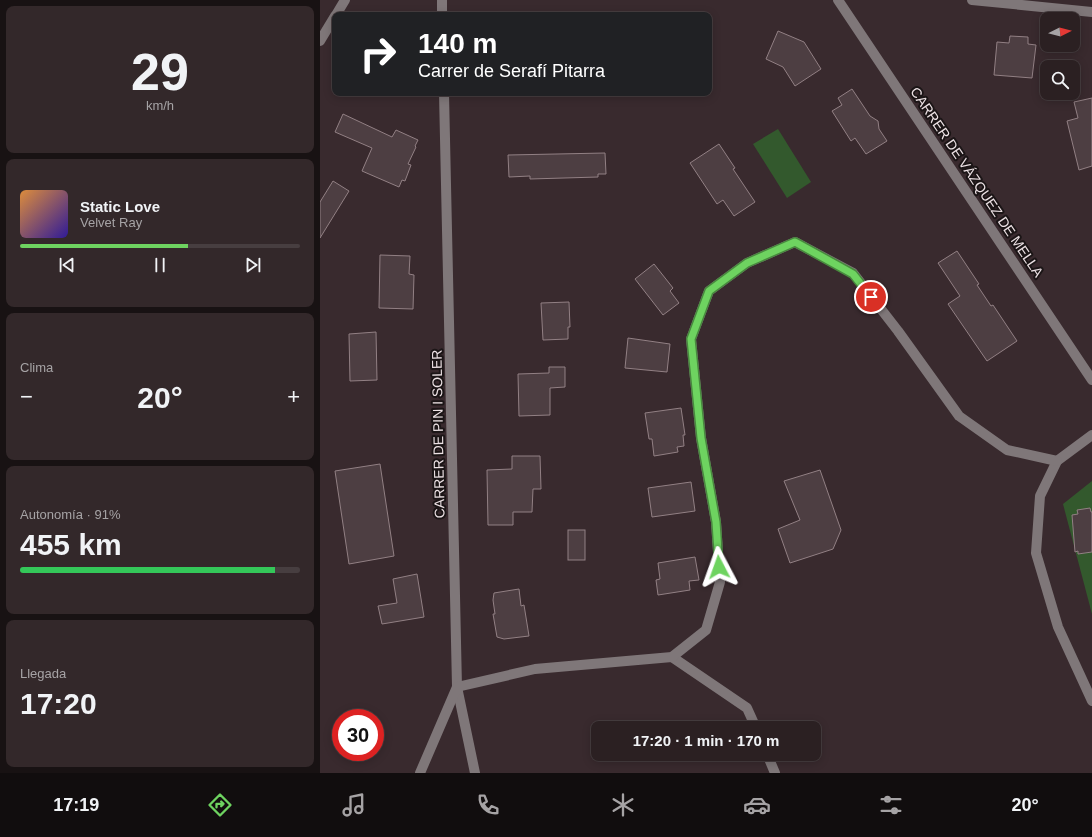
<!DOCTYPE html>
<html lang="es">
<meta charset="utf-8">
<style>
:root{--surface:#2b2022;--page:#33282a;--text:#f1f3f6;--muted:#a6a3a5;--line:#473e40;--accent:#6ed360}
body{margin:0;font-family:Arial,sans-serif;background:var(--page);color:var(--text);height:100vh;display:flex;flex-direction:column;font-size:15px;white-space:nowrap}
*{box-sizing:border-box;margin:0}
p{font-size:13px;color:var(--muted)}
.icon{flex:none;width:22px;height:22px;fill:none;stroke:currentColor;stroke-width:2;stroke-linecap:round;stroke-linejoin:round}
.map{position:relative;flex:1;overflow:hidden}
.drawer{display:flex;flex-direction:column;gap:6px;padding:6px;background:#181213;width:320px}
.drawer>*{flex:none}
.top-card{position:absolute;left:12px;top:12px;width:380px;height:84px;border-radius:8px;box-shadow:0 2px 10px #0003,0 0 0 1px var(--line);background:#202124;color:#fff;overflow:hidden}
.needle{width:26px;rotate:84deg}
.fabs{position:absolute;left:720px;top:12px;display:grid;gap:8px}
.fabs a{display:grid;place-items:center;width:40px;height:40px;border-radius:8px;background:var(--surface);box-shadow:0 2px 10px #0003,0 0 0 1px var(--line);font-size:20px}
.speed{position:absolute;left:12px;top:709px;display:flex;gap:8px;font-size:20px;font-weight:700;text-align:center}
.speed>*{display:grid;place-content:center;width:52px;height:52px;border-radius:50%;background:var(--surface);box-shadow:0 2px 10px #0003,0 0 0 1px var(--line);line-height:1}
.speed .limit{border:6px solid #d22;background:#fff;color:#111}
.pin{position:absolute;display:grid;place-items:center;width:34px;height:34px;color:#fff;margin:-17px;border:2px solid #fff;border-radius:50%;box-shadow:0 1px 4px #0007}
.me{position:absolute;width:44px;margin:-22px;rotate:356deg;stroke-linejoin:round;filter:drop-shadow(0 0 3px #0008)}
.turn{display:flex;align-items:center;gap:14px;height:84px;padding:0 20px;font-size:18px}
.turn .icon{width:52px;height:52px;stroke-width:2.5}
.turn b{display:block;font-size:28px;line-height:34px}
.big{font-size:30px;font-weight:700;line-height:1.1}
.drawer .tile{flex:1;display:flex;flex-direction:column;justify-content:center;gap:6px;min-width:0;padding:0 14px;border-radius:8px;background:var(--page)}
.drawer .dial{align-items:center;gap:0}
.dial b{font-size:52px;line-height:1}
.song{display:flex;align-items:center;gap:12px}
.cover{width:48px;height:48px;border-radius:6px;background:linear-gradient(135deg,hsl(30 70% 55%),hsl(250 70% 35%))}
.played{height:4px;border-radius:2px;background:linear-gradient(90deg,var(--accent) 60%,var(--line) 60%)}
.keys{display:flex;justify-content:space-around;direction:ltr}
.heat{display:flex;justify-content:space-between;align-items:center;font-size:22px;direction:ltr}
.charge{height:6px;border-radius:3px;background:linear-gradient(90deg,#34c759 91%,var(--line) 0)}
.trip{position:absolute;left:271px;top:721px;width:230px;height:40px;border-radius:8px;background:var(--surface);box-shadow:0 2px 10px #0003,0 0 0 1px var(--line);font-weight:700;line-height:40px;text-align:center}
.tabs{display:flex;height:64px;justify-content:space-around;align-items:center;background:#110d0e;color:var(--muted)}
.tabs .icon{width:28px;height:28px}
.tabs .current{color:var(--accent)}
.tabs b{font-size:18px;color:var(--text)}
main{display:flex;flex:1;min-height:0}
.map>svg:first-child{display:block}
</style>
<main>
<section class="drawer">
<div class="tile dial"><b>29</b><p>km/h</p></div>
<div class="tile">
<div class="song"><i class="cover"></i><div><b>Static Love</b><p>Velvet Ray</p></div></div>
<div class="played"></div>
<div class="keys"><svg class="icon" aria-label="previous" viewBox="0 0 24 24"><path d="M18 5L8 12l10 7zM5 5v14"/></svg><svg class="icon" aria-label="pause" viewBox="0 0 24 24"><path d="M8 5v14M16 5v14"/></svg><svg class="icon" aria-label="next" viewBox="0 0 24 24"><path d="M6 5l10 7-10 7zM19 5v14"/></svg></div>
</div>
<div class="tile"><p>Clima</p>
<div class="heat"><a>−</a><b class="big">20°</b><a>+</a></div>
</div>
<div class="tile"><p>Autonomía · 91%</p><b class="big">455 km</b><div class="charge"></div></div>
<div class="tile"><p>Llegada</p><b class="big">17:20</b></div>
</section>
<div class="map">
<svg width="772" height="773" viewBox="0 0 772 773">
<rect width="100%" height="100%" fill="#392a2e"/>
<g fill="#33592d">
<polygon points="458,129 491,182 467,198 433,144"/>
<polygon points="772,481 772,614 743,504"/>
</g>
<g fill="#4d3e42" stroke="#928084">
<polygon points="458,31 484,42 501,69 475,86 463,67 446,59"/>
<polygon points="690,36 708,37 708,44 716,45 712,78 674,75 677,42 689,43"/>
<polygon points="532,89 550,116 558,121 559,129 567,141 546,154 535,138 531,141 512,111 522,105 518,98"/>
<polygon points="772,98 772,166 759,170 747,121 758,118 754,102"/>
<polygon points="23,114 72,137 76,130 98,140 95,146 96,147 88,164 91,165 85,181 82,180 79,187 42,171 52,148 15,132"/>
<polygon points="399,144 415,168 413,169 435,202 414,216 403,200 397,204 370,163"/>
<polygon points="285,153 286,174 278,174 278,177 210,179 210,176 189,177 188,155"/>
<polygon points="13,181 29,191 0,238 0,202"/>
<polygon points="637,251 659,284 657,285 671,306 673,305 697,341 667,361 628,304 640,296 618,263"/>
<polygon points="60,255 90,256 89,274 94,275 93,309 59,308"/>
<polygon points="334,264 353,288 350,291 359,303 343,315 315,279"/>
<polygon points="249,302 250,327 248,327 248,339 223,340 221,303"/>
<polygon points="56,332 57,380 30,381 29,334"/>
<polygon points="308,338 350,344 347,372 305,368"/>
<polygon points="229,367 245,367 245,387 230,388 230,415 199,416 198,374 229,373"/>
<polygon points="361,408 365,435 363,435 364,446 357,447 358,452 334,456 332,439 329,439 325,413"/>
<polygon points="192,456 220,456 221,489 213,489 212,512 193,512 193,525 168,525 167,470 192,469"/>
<polygon points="60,464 74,556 29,564 15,471"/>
<polygon points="500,470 521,530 513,549 470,563 458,529 480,520 464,481"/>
<polygon points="371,482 375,511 332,517 328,488"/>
<polygon points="770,508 771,512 772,512 772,552 758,554 758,551 755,552 752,515 758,514 757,510"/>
<rect x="248" y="530" width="17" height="30"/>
<polygon points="375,557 379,580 369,581 370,590 338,595 336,580 340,579 338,563"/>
<polygon points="97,574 104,617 62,624 58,606 77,603 73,579"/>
<polygon points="199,589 201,606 204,605 209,636 184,639 177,637 173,614 175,614 173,600 174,593"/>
</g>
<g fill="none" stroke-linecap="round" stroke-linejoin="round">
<g stroke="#7f7779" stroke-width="10">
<polyline points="122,0 122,15"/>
<polyline points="518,0 772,380"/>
<polyline points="652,0 772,12"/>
<polyline points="16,15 25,0"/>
<polyline points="0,41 15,16"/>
<polyline points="124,93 137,687 155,773"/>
<polyline points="772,435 737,461 720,496 716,553 738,627 772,701"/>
<polyline points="352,657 427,708 436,728"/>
<polyline points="447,754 455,773"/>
<polyline points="100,773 137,687 215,669 352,657 386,630 400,582 396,522 381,438 371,339 389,291 427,263 475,242 533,273 578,331 639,416 687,450 737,461"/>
</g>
</g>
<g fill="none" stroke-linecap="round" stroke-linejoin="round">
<g stroke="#48893e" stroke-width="10">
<polyline id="route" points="399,567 396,522 381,438 371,339 389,291 427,263 475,242 533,274 551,297"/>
</g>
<use href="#route" stroke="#6ed360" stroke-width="7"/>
</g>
<g text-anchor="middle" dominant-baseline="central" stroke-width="4" stroke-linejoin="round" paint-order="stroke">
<g font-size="14" fill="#ede2e5" stroke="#1b1516">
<text transform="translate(657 182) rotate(56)">CARRER DE VÁZQUEZ DE MELLA</text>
<text transform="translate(118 434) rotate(-91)">CARRER DE PIN I SOLER</text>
</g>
</g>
</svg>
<div class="fabs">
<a><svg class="needle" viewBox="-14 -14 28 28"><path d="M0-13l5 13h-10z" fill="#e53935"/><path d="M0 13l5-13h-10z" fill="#a6a3a5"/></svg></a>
<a><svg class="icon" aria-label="search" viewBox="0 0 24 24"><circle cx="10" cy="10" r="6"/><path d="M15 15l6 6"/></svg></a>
</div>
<div class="speed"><div class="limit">30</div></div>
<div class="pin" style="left:551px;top:297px;background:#d93025"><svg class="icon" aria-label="arrive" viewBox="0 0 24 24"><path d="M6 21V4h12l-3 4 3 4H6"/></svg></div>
<svg class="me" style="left:399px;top:567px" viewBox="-20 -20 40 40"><path d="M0-17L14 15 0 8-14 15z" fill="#6ed360" stroke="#fff" stroke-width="4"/></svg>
<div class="trip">17:20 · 1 min · 170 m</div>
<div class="top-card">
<div class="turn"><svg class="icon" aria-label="right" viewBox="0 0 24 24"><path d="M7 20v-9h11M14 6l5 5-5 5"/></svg><div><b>140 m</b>Carrer de Serafí Pitarra</div></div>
</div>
</div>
</main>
<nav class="tabs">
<b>17:19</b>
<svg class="icon current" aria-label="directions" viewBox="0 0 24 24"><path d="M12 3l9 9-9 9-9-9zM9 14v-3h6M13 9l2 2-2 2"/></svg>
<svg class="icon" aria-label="music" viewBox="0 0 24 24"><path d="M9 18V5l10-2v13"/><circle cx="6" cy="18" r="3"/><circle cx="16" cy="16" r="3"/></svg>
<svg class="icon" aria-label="phone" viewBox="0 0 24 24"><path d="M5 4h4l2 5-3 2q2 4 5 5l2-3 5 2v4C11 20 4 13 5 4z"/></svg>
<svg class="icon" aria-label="climate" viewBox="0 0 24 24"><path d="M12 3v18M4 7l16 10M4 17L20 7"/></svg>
<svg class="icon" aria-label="car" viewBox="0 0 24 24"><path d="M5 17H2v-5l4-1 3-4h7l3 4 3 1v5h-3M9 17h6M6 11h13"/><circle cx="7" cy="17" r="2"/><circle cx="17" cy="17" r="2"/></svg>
<svg class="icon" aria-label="filters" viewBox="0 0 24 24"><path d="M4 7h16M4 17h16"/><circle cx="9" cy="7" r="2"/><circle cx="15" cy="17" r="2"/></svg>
<b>20°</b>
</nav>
